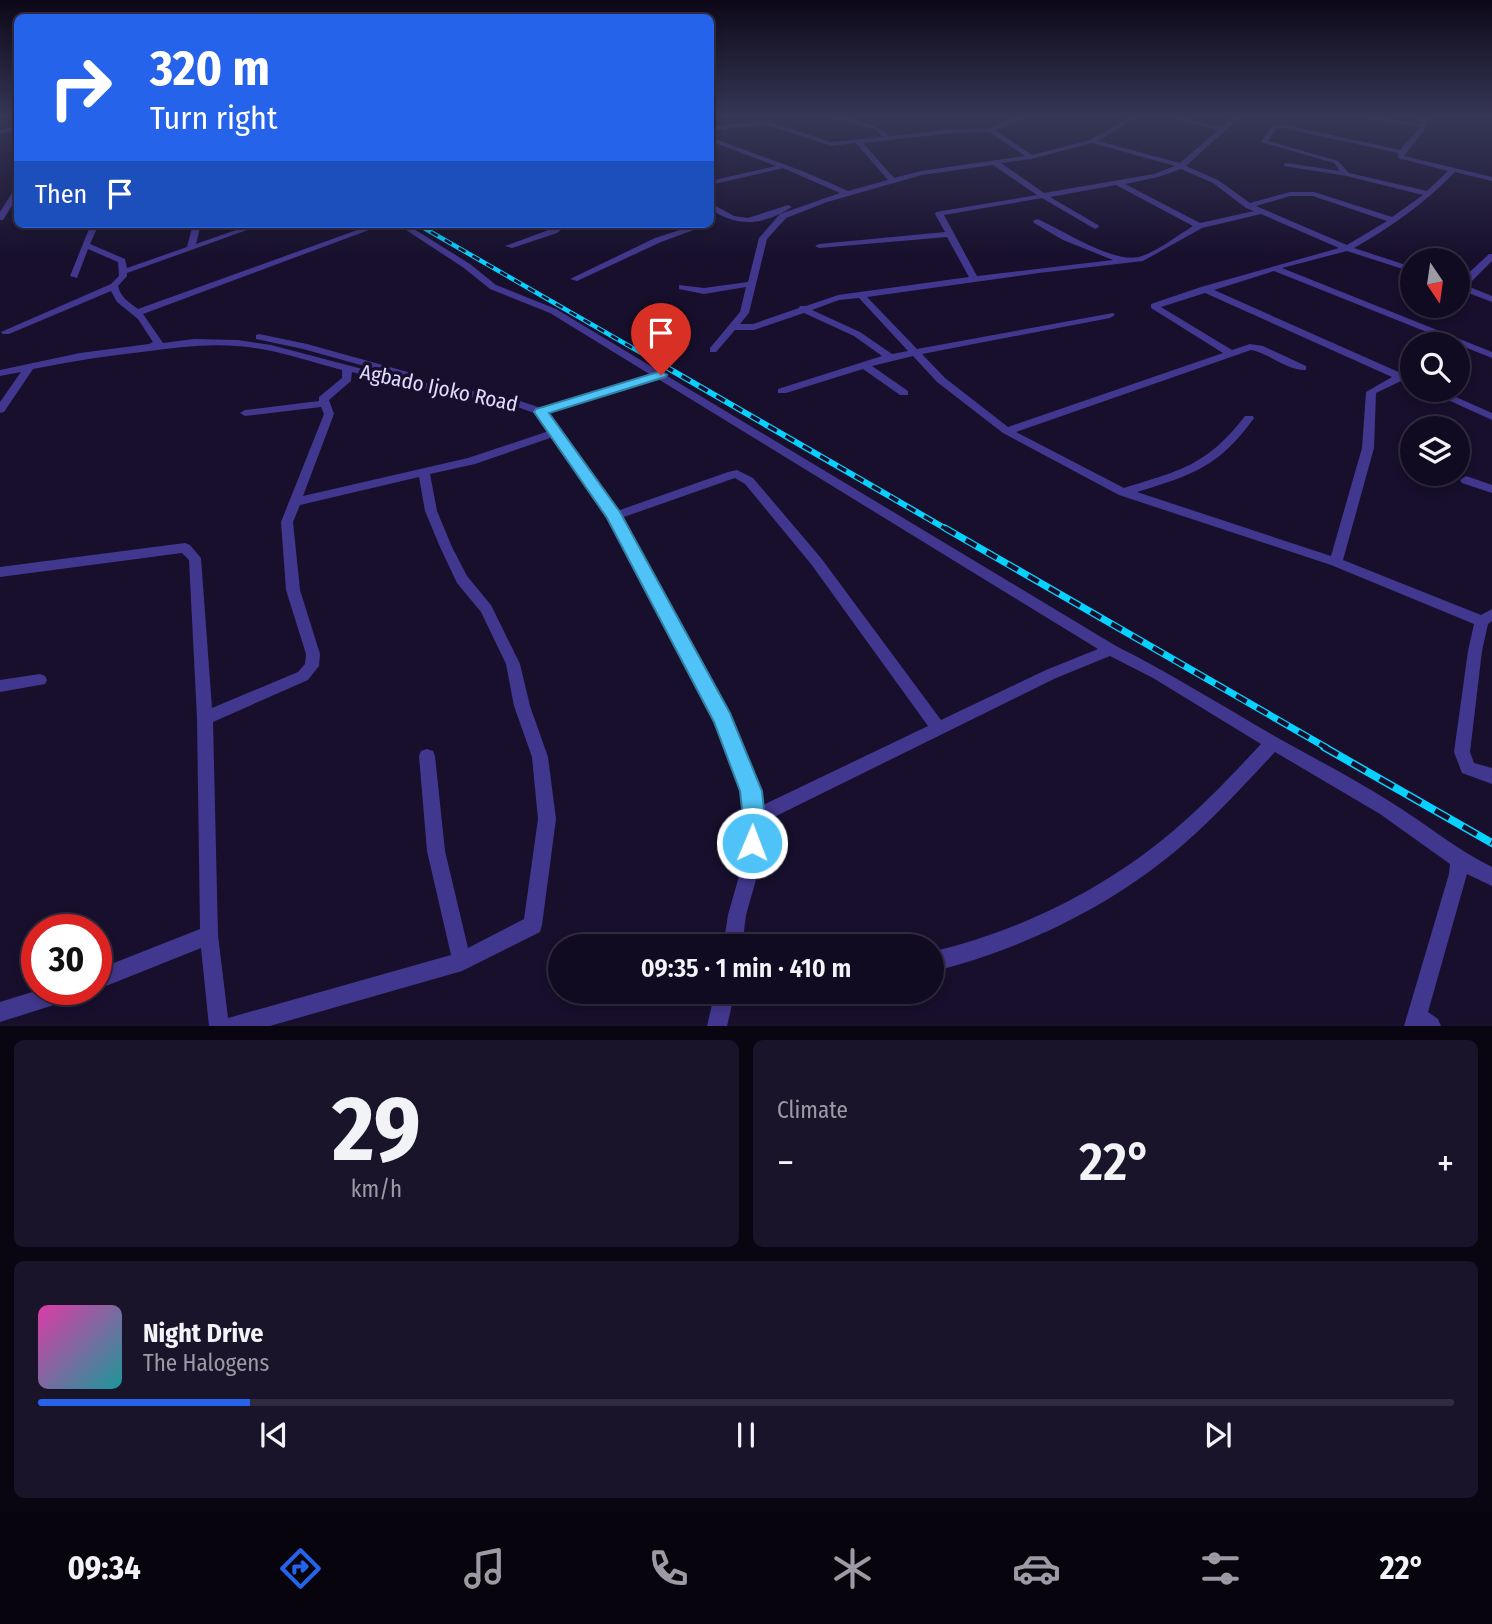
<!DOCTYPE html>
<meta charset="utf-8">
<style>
:root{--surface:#110b21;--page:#1a142a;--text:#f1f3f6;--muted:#9c9ba5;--line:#302b3f;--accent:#2563eb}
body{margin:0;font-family:"Fira Sans Condensed",sans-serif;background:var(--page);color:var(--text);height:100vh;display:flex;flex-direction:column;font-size:26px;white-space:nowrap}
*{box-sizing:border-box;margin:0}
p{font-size:23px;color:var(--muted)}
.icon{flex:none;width:38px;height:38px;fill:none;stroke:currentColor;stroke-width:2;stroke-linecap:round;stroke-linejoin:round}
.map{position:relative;height:1026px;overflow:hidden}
.panel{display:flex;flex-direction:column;gap:14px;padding:14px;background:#090612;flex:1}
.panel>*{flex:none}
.banner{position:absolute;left:14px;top:14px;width:700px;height:214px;border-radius:10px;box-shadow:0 4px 10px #0003,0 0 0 2px var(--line);background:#2563eb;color:#fff;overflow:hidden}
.needle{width:46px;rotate:167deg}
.controls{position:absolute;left:1400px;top:248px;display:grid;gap:14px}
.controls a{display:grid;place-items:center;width:70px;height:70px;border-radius:50%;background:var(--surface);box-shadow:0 4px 10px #0003,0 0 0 2px var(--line);font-size:35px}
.speed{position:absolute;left:21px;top:914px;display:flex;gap:14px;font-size:35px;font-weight:700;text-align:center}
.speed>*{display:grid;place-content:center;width:91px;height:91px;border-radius:50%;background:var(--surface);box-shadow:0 4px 10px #0003,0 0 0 2px var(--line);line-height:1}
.speed .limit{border:10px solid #d22;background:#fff;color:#111}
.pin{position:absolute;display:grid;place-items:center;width:60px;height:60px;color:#fff;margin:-72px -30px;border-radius:50% 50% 50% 0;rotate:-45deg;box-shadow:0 0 7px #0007}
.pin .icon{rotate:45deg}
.me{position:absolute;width:77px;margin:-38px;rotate:1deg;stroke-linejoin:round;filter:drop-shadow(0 0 5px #0008)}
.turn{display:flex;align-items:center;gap:24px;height:147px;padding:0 21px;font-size:32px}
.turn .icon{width:91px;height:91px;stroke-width:2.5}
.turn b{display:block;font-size:49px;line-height:60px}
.then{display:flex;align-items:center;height:66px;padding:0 21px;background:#0003;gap:14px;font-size:26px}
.big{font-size:52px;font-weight:600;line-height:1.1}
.panel .widget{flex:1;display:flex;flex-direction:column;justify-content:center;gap:10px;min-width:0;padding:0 24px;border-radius:10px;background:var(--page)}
.panel .dial{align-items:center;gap:0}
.dial b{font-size:91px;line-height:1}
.song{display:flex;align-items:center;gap:21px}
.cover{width:84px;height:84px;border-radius:10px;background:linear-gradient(135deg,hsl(320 70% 55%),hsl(180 70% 35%))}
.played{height:7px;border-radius:4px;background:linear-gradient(90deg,var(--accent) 15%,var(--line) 15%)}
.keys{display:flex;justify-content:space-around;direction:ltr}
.heat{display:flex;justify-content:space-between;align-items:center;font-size:38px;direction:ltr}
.panel .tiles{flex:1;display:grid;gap:14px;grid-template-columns:1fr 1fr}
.widget:last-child{grid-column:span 2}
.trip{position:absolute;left:548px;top:934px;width:396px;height:70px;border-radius:35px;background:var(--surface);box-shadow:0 4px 10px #0003,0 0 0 2px var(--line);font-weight:600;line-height:70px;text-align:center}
.dock{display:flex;height:112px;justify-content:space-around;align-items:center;background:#07040d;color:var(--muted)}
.dock .icon{width:49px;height:49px}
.dock .active{color:var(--accent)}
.dock b{font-size:32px;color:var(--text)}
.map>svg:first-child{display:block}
</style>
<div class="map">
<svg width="1492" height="1026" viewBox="0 0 1492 1026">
<rect width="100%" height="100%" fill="#170f2c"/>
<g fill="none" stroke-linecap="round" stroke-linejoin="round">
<g fill="#42378e" fill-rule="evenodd">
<path d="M823,116C844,116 874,122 889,136L953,129L989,128L1021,116H1029L995,130L1032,155L1090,140L1132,116H1139L1098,141L1180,163L1218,130L1164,116H1174L1221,127L1235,116H1241L1186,166L1218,180L1250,203L1290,192H1314L1392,217L1423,195L1347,176L1284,166V164L1286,163L1340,171L1334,163L1261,142L1272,126L1282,124L1400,150L1420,127L1350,116H1365L1421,124L1420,116H1426L1427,126L1404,156L1492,177V181L1455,172C1425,203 1391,227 1354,248L1412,267V272L1347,251L1282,268L1492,352V358L1274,271L1214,290L1412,378V385L1401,381L1376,393L1374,448L1343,560L1481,615L1492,609V621L1488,624L1482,651L1470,752L1474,763L1492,768V784L1462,773L1454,752L1468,651L1474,624L1331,565L1119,495L1003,433L937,382L913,356L872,366L908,391V395H900L863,369L786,393H778V389L882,356L854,336L804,313L754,330H735L716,352H710V348L740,312L746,287L704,294L679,289V285L704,288L748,282L759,238L780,214L840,193L783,168L710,185V181L776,166L710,141V137L805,172L848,191L888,180L856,143L831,146L768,125L710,130V126L768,121L831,142L883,137L875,129ZM1282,128L1398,153V158L1448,171L1427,191L1349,173L1338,161L1268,141L1276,129ZM989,132L1025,156L921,171L894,178L863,143L953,133ZM1092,143L1175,166L1154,174L1044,193L1001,163L1031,159ZM993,165L1037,195L936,212L935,214L945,232L819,244L815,246L819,248L947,237L969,277L838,295L806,306H800L799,308L753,324H740L749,313L767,239L786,218L827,202L922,175ZM1181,169L1213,183L1246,208L1254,211L1200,223L1125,184L1158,177ZM1116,185L1193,226C1177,236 1159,250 1142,256C1115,266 1062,229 1037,219L1033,221L1034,223L1063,240L1113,260L977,276L944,215L1042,198L1095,229L1099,227L1098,225L1050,197ZM1290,196H1313L1387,221L1347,245L1256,206ZM1261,214L1339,248L1201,287L1151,304V308L1223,353L1008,427L945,378L922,354L1110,318L1115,315L1113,313L917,349L867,297L1039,273L1143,261L1202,228ZM1205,293L1392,377L1366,392L1362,448L1331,556L1137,492C1192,475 1219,467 1254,418L1253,416H1245C1207,465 1182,470 1124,488L1016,432L1251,350C1269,353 1287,371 1306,370V366L1263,346L1250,344L1232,350L1161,307ZM859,298L908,351L892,354L860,332L812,310L839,300Z"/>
<polygon points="1483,116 1492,116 1492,119 1484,117"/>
<polygon points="18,126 18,130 0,134 0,130"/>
<polygon points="15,188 18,188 18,196 3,220 0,220 0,212"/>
<path d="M710,203L734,216L748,218L788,205L792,207C764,225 738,228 710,209Z"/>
<path d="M91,224H99L90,244L125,259L127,268L187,247L193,224H201L196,244L253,224H264L127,273V276L118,286C121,298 129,302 138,309L374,224H385L143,314L163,343L194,339L238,340L271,345L393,377L511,398L541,408L651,375L550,313L490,289L464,268L397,224H406L470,264L496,285L556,309L1116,646C1172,674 1224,707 1278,738C1315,759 1353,778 1389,801C1424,822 1455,849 1492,867V886L1467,874L1428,1012L1438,1019L1441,1026H1404L1449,874L1450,864L1380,814L1275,752C1246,783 1217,815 1185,843C1114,905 1022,950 931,972V952C1018,932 1105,889 1173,831C1205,804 1233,774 1261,744L1153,678L1110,656L1056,678L762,823L759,869L746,915L742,947H723L728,915L741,869L745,818L743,791L716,721L609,518L553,437L475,464L430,474L437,511L452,547L467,576L491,605L520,664L530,706L548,757L556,819L542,925L540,932L462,971L270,1026H209L201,948L96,990L94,989H96V970L200,929L197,718L189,560L182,553L0,577V567L185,543L190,545L201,558L212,708L298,672L305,664L306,654L286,590L281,522L324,414L321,407L245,416L240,413L245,410L319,401V397L342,378V370C307,361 272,348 236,346C207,344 179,347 150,351C111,355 72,361 33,369L4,412L0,413V402L21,372L0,376V370L80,353L149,344L153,342L138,319L117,302L111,291L9,334H3L1,332L111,284L119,276L118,262L88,249L77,278L70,276ZM352,372L392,383L509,404L537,414L549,431L468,458L303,496L334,414L329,400L351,381ZM658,379L1098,649L1046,670L941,720L821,558L753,478L737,470L728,472L617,511L562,433L561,430L547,413ZM419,477L425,511L440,547L457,583L481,612L506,664L514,706L532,757L538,819L524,919L468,948L445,851L435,756L433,751L427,749L421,751L419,756L427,851L451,955L228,1018L218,935L213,722L308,680L319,666L320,654L300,590L293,522L300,505ZM735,478L745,484L811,564L928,726L761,806L759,791L728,714L621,518Z"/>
<polygon points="560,224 569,224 557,233 512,248 505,246 551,229"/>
<polygon points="698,224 710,224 661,242 577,281 570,279 655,238"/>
<polygon points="1489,254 1492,254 1492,261 1467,286 1492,296 1492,302 1458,289 1458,283"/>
<polygon points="259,334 307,344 415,374 416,376 411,379 303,349 256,339 256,335"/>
<polygon points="1426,390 1440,390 1492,413 1492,420"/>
<polygon points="1466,476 1492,485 1492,493 1462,483 1460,480"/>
<polygon points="40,674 45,676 47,680 45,684 0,692 0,680"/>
<polygon points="42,989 83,989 80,996 73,999 0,1022 0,1002"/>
<polygon points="715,992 735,992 727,1026 707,1026"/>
</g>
<g stroke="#07d1ff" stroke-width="4.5">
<polyline id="rail-far3" points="417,224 650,358"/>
</g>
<g stroke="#07d1ff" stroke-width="6">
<polyline id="rail-far2" points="647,356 948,530"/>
</g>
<g stroke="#07d1ff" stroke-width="7">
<polyline id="rail-far1" points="945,528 1327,748"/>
</g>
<g stroke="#07d1ff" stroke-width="8">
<polyline id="rail" points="1324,747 1492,843"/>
</g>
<use href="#rail-far3" stroke="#170f2c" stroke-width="2.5" stroke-dasharray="8" stroke-linecap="butt"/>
<use href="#rail-far2" stroke="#170f2c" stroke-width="3.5" stroke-dasharray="10" stroke-linecap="butt"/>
<use href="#rail-far1" stroke="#170f2c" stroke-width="4.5" stroke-dasharray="12" stroke-linecap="butt"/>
<use href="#rail" stroke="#170f2c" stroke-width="5" stroke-dasharray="16" stroke-linecap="butt"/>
</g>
<linearGradient id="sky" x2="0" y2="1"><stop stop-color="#0d0818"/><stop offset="0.45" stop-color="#363756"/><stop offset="1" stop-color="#363756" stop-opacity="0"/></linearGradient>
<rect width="1492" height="259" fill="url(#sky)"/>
<polygon fill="#4fc3f7" stroke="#337fa1" stroke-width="2" points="661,371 667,375 665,377 549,413 620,512 730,713 762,791 765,818 763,843 760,851 752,854 744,851 741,843 743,818 740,791 714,722 607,518 534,412 536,409"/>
<g text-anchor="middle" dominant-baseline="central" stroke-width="7" stroke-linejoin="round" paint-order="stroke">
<g font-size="21" fill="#e2dbff" stroke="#170f2c">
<text transform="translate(439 388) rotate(12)">Agbado Ijoko Road</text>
</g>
</g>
</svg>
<div class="controls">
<a><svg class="needle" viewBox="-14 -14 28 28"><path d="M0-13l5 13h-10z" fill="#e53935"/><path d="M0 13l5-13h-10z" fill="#9c9ba5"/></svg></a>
<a><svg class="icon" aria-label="search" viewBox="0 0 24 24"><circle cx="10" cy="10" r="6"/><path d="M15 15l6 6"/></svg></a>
<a><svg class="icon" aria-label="layers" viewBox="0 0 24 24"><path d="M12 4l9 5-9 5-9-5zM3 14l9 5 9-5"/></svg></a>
</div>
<div class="speed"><div class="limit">30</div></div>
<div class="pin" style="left:661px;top:375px;background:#d93025"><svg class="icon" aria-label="arrive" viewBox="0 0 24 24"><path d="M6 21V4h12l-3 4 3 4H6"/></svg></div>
<svg class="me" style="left:752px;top:843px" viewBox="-20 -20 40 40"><circle r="17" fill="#4fc3f7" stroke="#fff" stroke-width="3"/><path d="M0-11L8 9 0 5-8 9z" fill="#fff"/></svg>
<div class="trip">09:35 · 1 min · 410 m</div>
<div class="banner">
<div class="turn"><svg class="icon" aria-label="right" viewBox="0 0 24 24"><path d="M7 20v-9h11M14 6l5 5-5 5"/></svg><div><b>320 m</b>Turn right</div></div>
<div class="then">Then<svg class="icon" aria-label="arrive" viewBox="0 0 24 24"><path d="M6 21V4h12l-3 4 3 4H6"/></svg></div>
</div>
</div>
<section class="panel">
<div class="tiles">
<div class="widget dial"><b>29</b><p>km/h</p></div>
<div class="widget"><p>Climate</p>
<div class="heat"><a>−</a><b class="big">22°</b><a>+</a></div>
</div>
<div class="widget">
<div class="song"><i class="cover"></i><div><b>Night Drive</b><p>The Halogens</p></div></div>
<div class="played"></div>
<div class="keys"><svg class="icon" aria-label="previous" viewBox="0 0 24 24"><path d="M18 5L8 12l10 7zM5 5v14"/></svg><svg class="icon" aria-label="pause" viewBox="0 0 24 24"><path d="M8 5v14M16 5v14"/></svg><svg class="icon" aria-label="next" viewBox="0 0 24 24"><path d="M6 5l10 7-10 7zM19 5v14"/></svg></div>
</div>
</div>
</section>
<nav class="dock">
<b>09:34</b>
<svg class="icon active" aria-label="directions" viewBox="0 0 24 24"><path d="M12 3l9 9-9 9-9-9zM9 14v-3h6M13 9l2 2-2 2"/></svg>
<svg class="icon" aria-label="music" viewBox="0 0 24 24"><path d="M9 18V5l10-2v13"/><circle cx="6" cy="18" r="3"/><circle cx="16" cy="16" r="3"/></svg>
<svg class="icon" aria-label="phone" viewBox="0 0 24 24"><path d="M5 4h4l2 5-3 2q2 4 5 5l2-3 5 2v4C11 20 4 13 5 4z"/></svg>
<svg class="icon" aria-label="climate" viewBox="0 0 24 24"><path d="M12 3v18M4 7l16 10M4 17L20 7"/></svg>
<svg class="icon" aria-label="car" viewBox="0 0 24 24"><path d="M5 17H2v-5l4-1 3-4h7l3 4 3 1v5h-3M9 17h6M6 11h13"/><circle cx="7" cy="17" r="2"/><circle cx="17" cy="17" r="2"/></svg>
<svg class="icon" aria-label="filters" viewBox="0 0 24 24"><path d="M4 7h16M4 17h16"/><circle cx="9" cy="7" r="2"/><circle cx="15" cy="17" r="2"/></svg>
<b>22°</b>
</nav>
